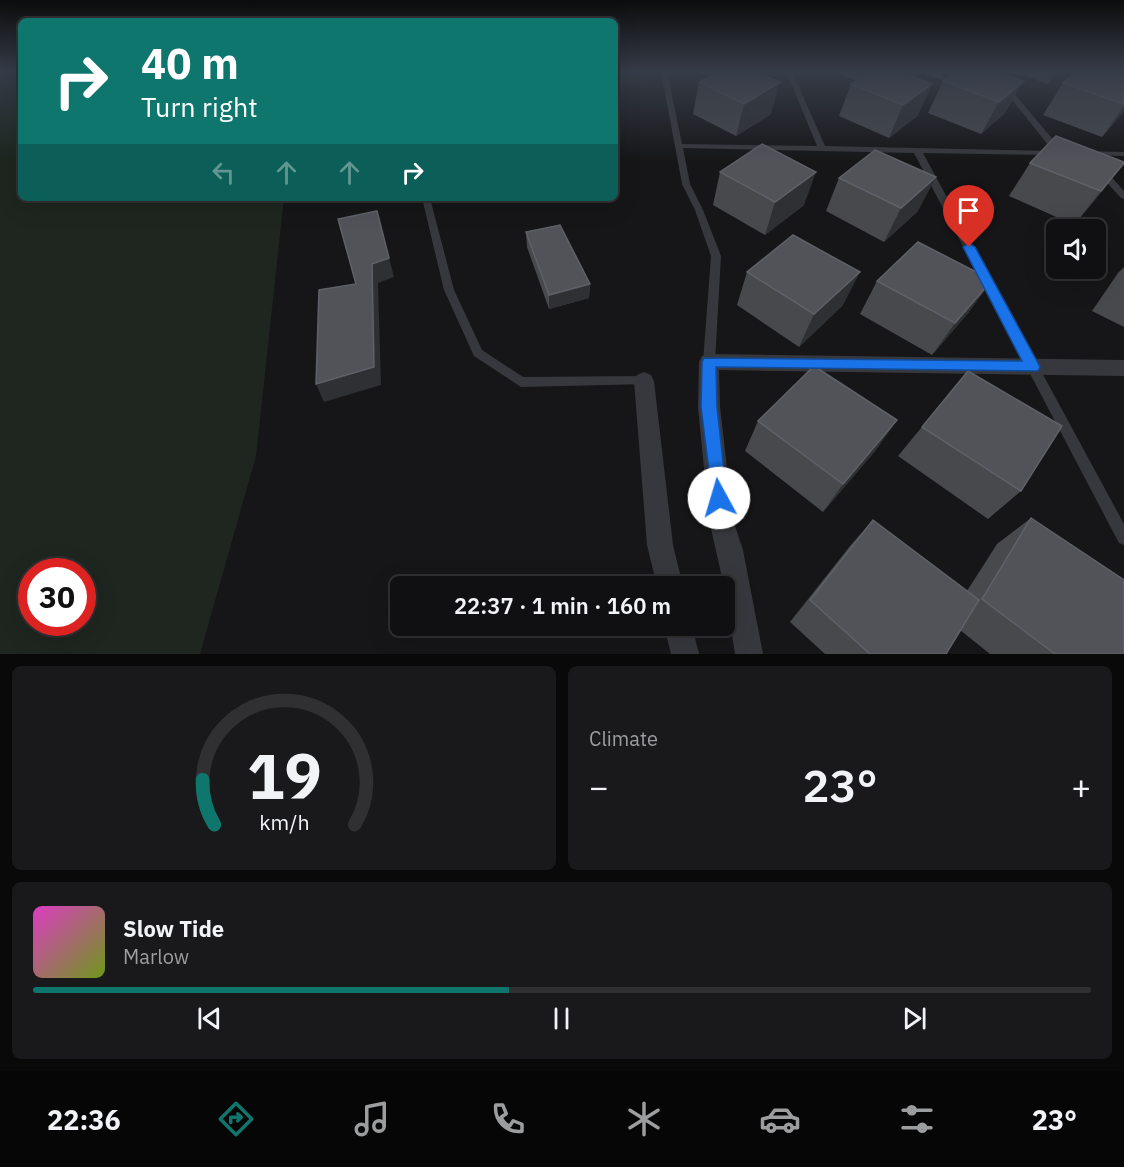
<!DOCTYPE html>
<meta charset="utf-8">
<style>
:root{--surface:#101012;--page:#19191b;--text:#f1f3f6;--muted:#9c9d9f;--line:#303032;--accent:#0f766e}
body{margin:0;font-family:"IBM Plex Sans",sans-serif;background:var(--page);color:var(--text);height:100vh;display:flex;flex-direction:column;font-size:22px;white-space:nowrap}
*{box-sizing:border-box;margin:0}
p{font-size:20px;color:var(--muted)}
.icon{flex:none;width:33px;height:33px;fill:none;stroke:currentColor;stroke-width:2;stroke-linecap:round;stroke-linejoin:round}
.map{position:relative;height:654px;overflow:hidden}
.panel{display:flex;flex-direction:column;gap:12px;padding:12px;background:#09090a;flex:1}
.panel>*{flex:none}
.hud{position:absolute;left:18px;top:18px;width:600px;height:183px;border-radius:9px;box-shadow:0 6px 24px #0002,0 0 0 2px var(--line);background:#0f766e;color:#fff;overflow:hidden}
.controls{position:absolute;left:1046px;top:219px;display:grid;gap:12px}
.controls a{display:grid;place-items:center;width:60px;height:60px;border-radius:9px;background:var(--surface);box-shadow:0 6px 24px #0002,0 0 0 2px var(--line);font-size:30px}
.speed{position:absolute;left:18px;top:558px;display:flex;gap:12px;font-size:30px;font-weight:700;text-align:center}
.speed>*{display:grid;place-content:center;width:78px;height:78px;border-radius:50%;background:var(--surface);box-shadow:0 6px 24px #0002,0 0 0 2px var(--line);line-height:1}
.speed .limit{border:9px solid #d22;background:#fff;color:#111}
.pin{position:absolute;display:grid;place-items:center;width:51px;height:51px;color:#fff;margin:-62px -26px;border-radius:50% 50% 50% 0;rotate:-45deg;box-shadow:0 0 6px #0007}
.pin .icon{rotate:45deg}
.me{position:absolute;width:66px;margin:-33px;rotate:354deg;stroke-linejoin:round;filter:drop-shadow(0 0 4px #0008)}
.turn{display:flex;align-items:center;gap:21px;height:126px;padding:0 24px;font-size:27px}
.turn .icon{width:78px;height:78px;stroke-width:2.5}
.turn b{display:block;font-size:42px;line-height:51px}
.lanes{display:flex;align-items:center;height:57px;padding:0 24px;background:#0003;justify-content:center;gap:30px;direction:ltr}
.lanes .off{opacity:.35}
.big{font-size:45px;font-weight:600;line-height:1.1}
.panel .widget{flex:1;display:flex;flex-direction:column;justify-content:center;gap:9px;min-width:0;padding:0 21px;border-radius:9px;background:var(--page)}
.panel .dial{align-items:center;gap:0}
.dial svg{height:156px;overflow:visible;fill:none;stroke:var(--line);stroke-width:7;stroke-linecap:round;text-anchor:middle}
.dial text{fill:var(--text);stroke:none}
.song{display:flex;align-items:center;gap:18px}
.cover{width:72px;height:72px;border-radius:9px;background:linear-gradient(135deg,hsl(310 70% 55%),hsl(80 70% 35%))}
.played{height:6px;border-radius:3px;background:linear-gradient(90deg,var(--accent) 45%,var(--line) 45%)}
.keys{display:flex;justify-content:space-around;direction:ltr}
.heat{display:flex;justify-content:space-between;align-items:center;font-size:33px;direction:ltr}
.panel .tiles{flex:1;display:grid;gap:12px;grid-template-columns:1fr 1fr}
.widget:last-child{grid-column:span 2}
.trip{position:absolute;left:390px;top:576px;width:345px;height:60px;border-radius:9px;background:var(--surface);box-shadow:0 6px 24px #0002,0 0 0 2px var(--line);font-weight:600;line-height:60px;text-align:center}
.tab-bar{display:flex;height:96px;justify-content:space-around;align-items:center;background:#060607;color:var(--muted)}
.tab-bar .icon{width:42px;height:42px}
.tab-bar .selected{color:var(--accent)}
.tab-bar b{font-size:27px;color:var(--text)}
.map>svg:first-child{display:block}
</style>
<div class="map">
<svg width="1124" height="654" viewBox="0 0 1124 654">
<rect width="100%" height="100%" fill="#161618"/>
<g fill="#1e261f" fill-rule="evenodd">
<path d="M0,71H21V198H284L256,456L200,654H0ZM32,572H82V622H32Z"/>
<polygon points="615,71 646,71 646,82 615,85"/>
</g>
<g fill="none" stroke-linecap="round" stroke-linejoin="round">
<g fill="#37383d" fill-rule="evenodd">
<polygon points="661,71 667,71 682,144 817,146 786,71 792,71 825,146 1053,151 989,71 995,71 1061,149 1061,153 1055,155 923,153 1124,524 1124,545 1119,543 914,153 683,148 690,184 703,210 721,256 715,362 713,365 705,365 703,362 711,256 695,210 682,184"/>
<polygon points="1085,151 1124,152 1124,156 1088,155 1085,155"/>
<polygon points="1099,170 1105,170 1124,191 1124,199 1121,198 1099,174"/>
<polygon points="422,198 430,198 454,290 482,350 523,377 644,376 648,378 650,381 648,384 521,387 474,356 444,290"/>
</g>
<g fill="#37383d" fill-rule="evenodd">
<polygon points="709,354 1124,360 1124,376 719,370 720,407 733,520 743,550 763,654 735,654 724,586 709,520 698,407 699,362 702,356"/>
<polygon points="644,372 651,375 654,381 673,545 683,586 657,586 647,545 634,381 637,375"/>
<polygon points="664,626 692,626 699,654 671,654"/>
</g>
</g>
<g fill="#47494d">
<polygon points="694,71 752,71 771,114 736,136 693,114 699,82 708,77"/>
<polygon points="832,71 897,71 932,84 917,116 889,138 839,116 851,84 857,81"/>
<polygon points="916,71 954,71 942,80"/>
<polygon points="994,71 1005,113 981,134 928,113 943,81"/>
<polygon points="1011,71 1062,71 1048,84"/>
<polygon points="1124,76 1124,111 1102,137 1043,115 1063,83"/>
<polygon points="1124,162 1099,195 1074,225 1009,196 1030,163"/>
<polygon points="720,172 804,205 765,235 713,205"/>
<polygon points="839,178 918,211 884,242 826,211"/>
<polygon points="526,232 590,284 589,298 549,309 527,247"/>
<polygon points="1124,267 1124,327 1092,311 1118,273"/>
<polygon points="747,272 843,305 799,347 737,305"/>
<polygon points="992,280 968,313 932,355 860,314 877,281"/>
<polygon points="968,371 1021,491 988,519 898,456"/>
<polygon points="897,420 875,451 823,512 745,451 758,421"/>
<polygon points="1031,518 1124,654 990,654 960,630 946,654 825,654 790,622 850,546 873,520 967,591 997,544"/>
</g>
<g fill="#2f3033">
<polygon points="864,71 877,71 860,82"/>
<polygon points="946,71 954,71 942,80"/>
<polygon points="1056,71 1062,71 1048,84"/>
<polygon points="1024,81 1005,113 981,134 999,102"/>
<polygon points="780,82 771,114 736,136 744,104"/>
<polygon points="932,84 917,116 889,138 903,105"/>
<polygon points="1124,106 1124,111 1102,137"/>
<polygon points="1124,163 1099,195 1074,225 1101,191"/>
<polygon points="816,172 804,205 765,235 775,202"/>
<polygon points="936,177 918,211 884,242 901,208"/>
<polygon points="377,211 394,277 378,283 381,385 324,402 316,384 372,264"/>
<polygon points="860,272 843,305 799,347 814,314"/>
<polygon points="992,280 968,313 932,355 955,323"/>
<polygon points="590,284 589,298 549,309 549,295"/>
<polygon points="897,420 875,451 823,512 843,484"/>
</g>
<g fill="#525359" stroke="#5f6168" stroke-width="1.5">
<polygon points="721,71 752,71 780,82 744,104 699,82"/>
<polygon points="872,71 897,71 932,84 903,105 851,84"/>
<polygon points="957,71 994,71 1024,81 999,102 943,81"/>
<polygon points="1077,71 1106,71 1124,76 1124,104 1063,83"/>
<polygon points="1056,136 1124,162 1124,163 1101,191 1030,163"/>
<polygon points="762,144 816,172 775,202 720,172"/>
<polygon points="875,150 936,177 901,208 839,178"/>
<polygon points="377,211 389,258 372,264 374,367 316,384 319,290 356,284 338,219"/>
<polygon points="560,225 590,284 549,295 526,232"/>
<polygon points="793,235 860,272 814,314 747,272"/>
<polygon points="918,242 992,280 955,323 877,281"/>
<polygon points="814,366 897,420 843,484 758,421"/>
<polygon points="968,371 1062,426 1021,491 922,427"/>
<polygon points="1031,518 1124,580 1124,654 1055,654 982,599"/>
<polygon points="873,520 979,600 946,654 870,654 810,600"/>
</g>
<linearGradient id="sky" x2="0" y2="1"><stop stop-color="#0c0c0d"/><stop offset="0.44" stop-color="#363c48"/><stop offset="1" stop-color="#363c48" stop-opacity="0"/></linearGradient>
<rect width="1124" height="162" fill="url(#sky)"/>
<polygon fill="#1a73e8" stroke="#114b97" stroke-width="1.5" points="969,243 975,247 1038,363 1040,367 1038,371 716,367 717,407 727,498 725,503 719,506 713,503 701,407 702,362 704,358 1022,361 963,247"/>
</svg>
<div class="controls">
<a><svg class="icon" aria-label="sound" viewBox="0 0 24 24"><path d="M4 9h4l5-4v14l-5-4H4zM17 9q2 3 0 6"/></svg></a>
</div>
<div class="speed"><div class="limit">30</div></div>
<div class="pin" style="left:969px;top:247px;background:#d93025"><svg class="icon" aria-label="arrive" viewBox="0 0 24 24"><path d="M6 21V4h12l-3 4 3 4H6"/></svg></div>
<svg class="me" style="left:719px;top:498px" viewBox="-20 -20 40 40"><circle r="19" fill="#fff"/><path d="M0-13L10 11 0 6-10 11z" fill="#1a73e8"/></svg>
<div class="trip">22:37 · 1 min · 160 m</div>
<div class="hud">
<div class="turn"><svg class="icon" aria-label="right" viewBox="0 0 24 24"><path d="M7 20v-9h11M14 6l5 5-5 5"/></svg><div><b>40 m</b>Turn right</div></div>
<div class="lanes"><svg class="icon off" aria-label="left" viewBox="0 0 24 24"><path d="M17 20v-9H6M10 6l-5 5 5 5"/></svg><svg class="icon off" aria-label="ahead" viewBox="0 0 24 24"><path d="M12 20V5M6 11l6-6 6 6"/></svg><svg class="icon off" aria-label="ahead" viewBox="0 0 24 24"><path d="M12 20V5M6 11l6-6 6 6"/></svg><svg class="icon" aria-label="right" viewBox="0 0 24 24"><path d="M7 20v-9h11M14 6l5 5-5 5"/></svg></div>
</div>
</div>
<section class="panel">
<div class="tiles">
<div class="widget dial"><svg viewBox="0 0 100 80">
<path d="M14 69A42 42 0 1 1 86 69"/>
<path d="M14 69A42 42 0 0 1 8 46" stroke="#0f766e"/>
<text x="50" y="56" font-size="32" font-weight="700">19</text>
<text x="50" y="72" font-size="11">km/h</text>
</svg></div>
<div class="widget"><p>Climate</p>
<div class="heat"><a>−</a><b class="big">23°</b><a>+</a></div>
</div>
<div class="widget">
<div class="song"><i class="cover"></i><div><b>Slow Tide</b><p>Marlow</p></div></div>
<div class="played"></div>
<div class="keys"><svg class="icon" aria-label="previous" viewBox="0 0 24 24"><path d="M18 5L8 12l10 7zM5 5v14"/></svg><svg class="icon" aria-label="pause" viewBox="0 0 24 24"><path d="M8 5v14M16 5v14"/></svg><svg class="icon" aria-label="next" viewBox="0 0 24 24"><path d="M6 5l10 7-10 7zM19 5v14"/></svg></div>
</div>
</div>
</section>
<nav class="tab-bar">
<b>22:36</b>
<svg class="icon selected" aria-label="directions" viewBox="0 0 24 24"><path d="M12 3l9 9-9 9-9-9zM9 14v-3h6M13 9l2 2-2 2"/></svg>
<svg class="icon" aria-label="music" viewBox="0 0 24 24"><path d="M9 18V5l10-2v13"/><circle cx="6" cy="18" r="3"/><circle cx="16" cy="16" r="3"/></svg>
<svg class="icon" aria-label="phone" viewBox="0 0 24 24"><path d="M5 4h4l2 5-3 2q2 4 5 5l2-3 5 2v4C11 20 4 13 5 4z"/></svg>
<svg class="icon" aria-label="climate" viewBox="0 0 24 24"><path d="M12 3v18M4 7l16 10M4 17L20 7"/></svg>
<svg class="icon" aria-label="car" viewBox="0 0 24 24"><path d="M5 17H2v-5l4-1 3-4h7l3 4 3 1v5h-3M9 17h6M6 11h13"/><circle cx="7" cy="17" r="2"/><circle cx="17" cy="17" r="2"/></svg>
<svg class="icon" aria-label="filters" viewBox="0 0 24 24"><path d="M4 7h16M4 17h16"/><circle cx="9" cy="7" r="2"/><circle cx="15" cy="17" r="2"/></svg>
<b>23°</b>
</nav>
